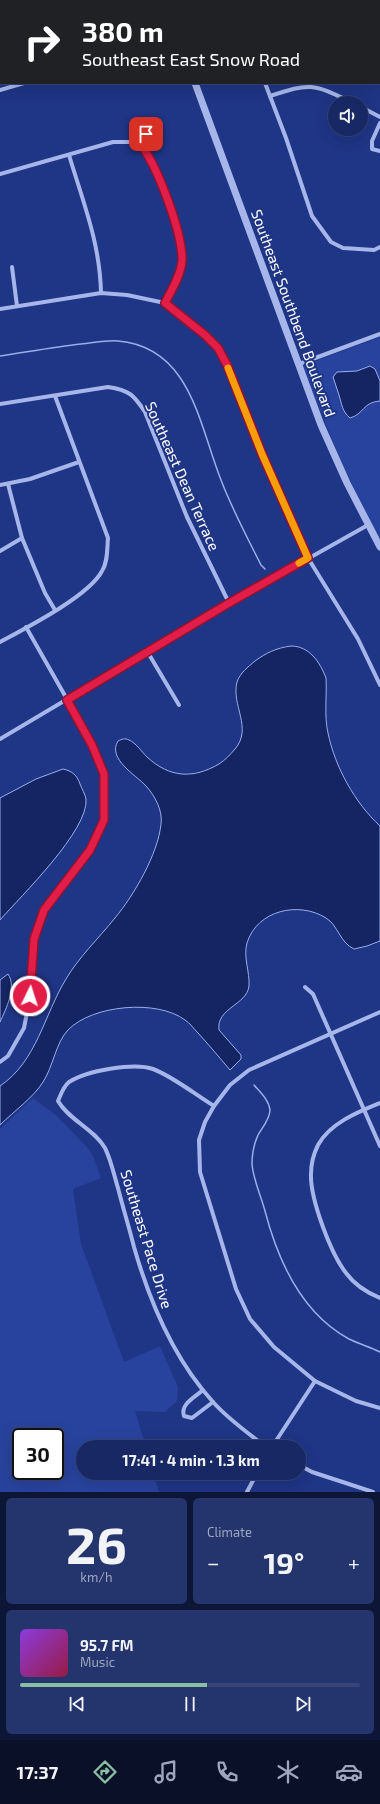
<!DOCTYPE html>
<meta charset="utf-8">
<style>
:root{--surface:#172864;--page:#24346d;--text:#f1f3f6;--muted:#9ea6bf;--line:#364478;--accent:#8abfa5}
body{margin:0;font-family:"Exo 2",sans-serif;background:var(--page);color:var(--text);height:100vh;display:flex;flex-direction:column;font-size:15px;white-space:nowrap}
*{box-sizing:border-box;margin:0}
p{font-size:13px;color:var(--muted)}
.icon{flex:none;width:22px;height:22px;fill:none;stroke:currentColor;stroke-width:2;stroke-linecap:round;stroke-linejoin:round}
.map{position:relative;height:1492px;overflow:hidden}
.side{display:flex;flex-direction:column;gap:6px;padding:6px;background:#0d1637;flex:1}
.side>*{flex:none}
.guide{position:absolute;left:0px;top:0px;width:380px;height:84px;box-shadow:0 4px 16px #0002,0 0 0 1px var(--line);background:#202124;color:#fff;overflow:hidden}
.fabs{position:absolute;left:328px;top:96px;display:grid;gap:8px}
.fabs a{display:grid;place-items:center;width:40px;height:40px;border-radius:50%;background:var(--surface);box-shadow:0 4px 16px #0002,0 0 0 1px var(--line);font-size:20px}
.speed{position:absolute;left:12px;top:1428px;display:flex;gap:8px;font-size:20px;font-weight:700;text-align:center}
.speed>*{display:grid;place-content:center;width:52px;height:52px;border-radius:50%;background:var(--surface);box-shadow:0 4px 16px #0002,0 0 0 1px var(--line);line-height:1}
.speed .limit{border:2px solid #111;border-radius:6px;background:#fff;color:#111}
.pin{position:absolute;display:grid;place-items:center;width:34px;height:34px;color:#fff;margin:-17px;border-radius:8px;box-shadow:0 2px 6px #0006}
.me{position:absolute;width:44px;margin:-22px;rotate:4deg;stroke-linejoin:round;filter:drop-shadow(0 0 3px #0008)}
.turn{display:flex;align-items:center;gap:14px;height:84px;padding:0 16px;font-size:18px}
.turn .icon{width:52px;height:52px;stroke-width:2.5}
.turn b{display:block;font-size:28px;line-height:34px}
.big{font-size:30px;font-weight:700;line-height:1.1}
.side .widget{flex:1;display:flex;flex-direction:column;justify-content:center;gap:6px;min-width:0;padding:0 14px;border-radius:6px;background:var(--page)}
.side .dial{align-items:center;gap:0}
.dial b{font-size:52px;line-height:1}
.song{display:flex;align-items:center;gap:12px}
.cover{width:48px;height:48px;border-radius:6px;background:linear-gradient(135deg,hsl(270 70% 55%),hsl(340 70% 35%))}
.played{height:4px;border-radius:2px;background:linear-gradient(90deg,var(--accent) 55%,var(--line) 55%)}
.keys{display:flex;justify-content:space-around;direction:ltr}
.heat{display:flex;justify-content:space-between;align-items:center;font-size:22px;direction:ltr}
.side .tiles{flex:1;display:grid;gap:6px;grid-template-columns:1fr 1fr}
.widget:last-child{grid-column:span 2}
.trip{position:absolute;left:76px;top:1440px;width:230px;height:40px;border-radius:20px;background:var(--surface);box-shadow:0 4px 16px #0002,0 0 0 1px var(--line);font-weight:700;line-height:40px;text-align:center}
.menu{display:flex;height:64px;justify-content:space-around;align-items:center;background:#091028;color:var(--muted)}
.menu .icon{width:28px;height:28px}
.menu .on{color:var(--accent)}
.menu b{font-size:18px;color:var(--text)}
.map>svg:first-child{display:block}
</style>
<div class="map">
<svg width="380" height="1492" viewBox="0 0 380 1492">
<rect width="100%" height="100%" fill="#1f3585"/>
<g fill="#28439d" fill-rule="evenodd">
<path d="M380,337V539C348,484 326,424 302,366Z"/>
<path d="M33,1098L57,1116L86,1146L93,1156L101,1178L73,1189L81,1244L124,1362L160,1346L178,1387L177,1401L165,1412L135,1411L146,1447H83V1473H153L159,1492H0V1129ZM21,1437H55V1471H21Z"/>
</g>
<g fill="#152564" stroke="#9aaeeb">
<path d="M370,366L375,369L380,381V401C363,402 364,414 350,418C342,411 342,405 339,395C337,389 335,383 333,377L337,372L357,371Z"/>
<path d="M291,646C309,646 320,662 326,678C327,696 324,716 328,733C335,767 355,803 380,826V941L367,946L354,949C340,943 338,925 326,918C299,901 257,910 247,943C243,957 250,972 249,986C247,1005 216,1008 219,1030L241,1055V1059L230,1070C219,1057 209,1045 198,1033C194,1029 190,1023 185,1020C157,999 92,1005 68,1030C56,1042 53,1067 43,1082C33,1098 14,1111 0,1125V1086C37,1061 44,1015 66,979C79,957 98,939 115,918C134,895 158,854 161,824C163,811 155,796 146,786C136,775 107,759 118,741C122,739 125,738 129,740C136,743 141,751 147,757C170,778 193,779 219,764C225,760 230,755 235,749C253,728 231,705 237,682C240,673 248,667 255,661C266,653 276,648 291,646Z"/>
<path d="M63,769C72,771 77,775 80,784C82,789 85,794 86,799C89,830 21,896 0,920V798L36,779Z"/>
<path d="M8,974C17,987 6,1009 0,1022V980Z"/>
</g>
<g fill="none" stroke-linecap="round" stroke-linejoin="round">
<g stroke="#9aaeeb" stroke-width="1.5">
<polyline points="277,0 278,1"/>
<polyline points="379,64 380,64"/>
<path d="M0,356C27,352 54,347 81,344C93,343 106,340 118,341C191,347 199,425 221,480C232,509 247,537 261,565L265,569"/>
<path d="M254,1085C260,1092 269,1100 270,1110C270,1119 262,1128 258,1135C254,1144 252,1154 252,1164C253,1179 261,1196 265,1211C278,1261 301,1313 349,1339C359,1344 370,1347 380,1352"/>
</g>
<g stroke="#a6b6ea" stroke-width="4">
<polyline points="361,0 363,1"/>
<polyline points="260,1 263,0"/>
<polyline points="376,1 376,0"/>
<polyline points="379,8 380,9"/>
<polyline points="265,83 286,138 312,216 331,242 343,248 374,250 380,247"/>
<polyline points="0,90 24,83"/>
<path d="M270,96C312,82 313,84 353,103"/>
<polyline points="361,107 380,117"/>
<polyline points="380,123 372,141 372,149 380,151"/>
<polyline points="132,142 139,133 146,134 148,141 144,149"/>
<path d="M69,155C83,202 100,243 101,293"/>
<polyline points="0,174 113,142 132,142 144,149 153,162 175,224 181,243 182,262 165,303"/>
<polyline points="12,267 17,306"/>
<polyline points="0,309 101,293 127,295 165,303 205,335 218,348 227,365 262,455 308,558 358,639 380,685"/>
<polyline points="299,364 380,334"/>
<path d="M0,404L108,387C129,390 134,395 145,412L187,517L229,603"/>
<polyline points="8,484 22,538 45,593 55,610"/>
<polyline points="0,485 30,479 79,462"/>
<polyline points="0,551 22,538"/>
<path d="M0,642C26,628 89,596 102,571C108,562 107,549 108,538L55,396"/>
<polyline points="147,651 179,705"/>
<polyline points="0,739 229,603 368,525"/>
<polyline points="305,987 313,994 380,1146"/>
<polyline points="380,1012 249,1070 230,1085 214,1106 205,1122 199,1140 200,1172 236,1289 250,1319 274,1347 315,1381 356,1401 380,1408"/>
<polyline points="0,1062 8,1056 24,1028 30,997 34,939 44,910 90,850 104,820 104,775 93,745 26,627"/>
<path d="M380,1103C358,1112 330,1123 318,1145C314,1153 311,1165 311,1174C310,1199 331,1254 346,1273C354,1284 368,1293 380,1298"/>
<path d="M214,1106C196,1095 172,1076 153,1069C134,1062 86,1071 69,1082C63,1087 61,1094 58,1101C69,1120 94,1129 105,1148C111,1160 114,1175 118,1188C123,1208 129,1227 134,1247C150,1303 173,1358 213,1402C228,1419 248,1433 266,1447"/>
<path d="M203,1390C195,1397 180,1404 184,1416L192,1418L213,1402"/>
<polyline points="272,1447 315,1381"/>
<polyline points="299,1465 312,1472 373,1492"/>
<polyline points="247,1492 257,1473"/>
</g>
<g stroke="#a6b6ea" stroke-width="7">
<polyline points="166,0 167,1"/>
<polyline points="195,83 321,425 347,483 380,547"/>
</g>
</g>
<g fill="none" stroke-linecap="round" stroke-linejoin="round">
<g stroke="#92132f" stroke-width="10">
<path id="route" d="M30,996L34,939L44,910L90,850L104,820V774L92,745L67,700L229,603L308,558L262,454L227,365L218,348L205,335L165,303C171,291 181,275 182,261C183,234 159,172 144,149L148,141L146,134"/>
</g>
<use href="#route" stroke="#e11d48" stroke-width="7"/>
<polyline stroke="#f59e0b" stroke-width="7" points="228,368 262,454 308,558 299,563"/>
</g>
<g text-anchor="middle" dominant-baseline="central" stroke-width="4" stroke-linejoin="round" paint-order="stroke">
<g font-size="15" fill="#fff" stroke="#1f3585">
<text transform="translate(294 313) rotate(70)">Southeast Southbend Boulevard</text>
<text transform="translate(183 476) rotate(66)">Southeast Dean Terrace</text>
<text transform="translate(147 1239) rotate(73)">Southeast Pace Drive</text>
</g>
</g>
</svg>
<div class="fabs">
<a><svg class="icon" aria-label="sound" viewBox="0 0 24 24"><path d="M4 9h4l5-4v14l-5-4H4zM17 9q2 3 0 6"/></svg></a>
</div>
<div class="speed"><div class="limit">30</div></div>
<div class="pin" style="left:146px;top:134px;background:#d93025"><svg class="icon" aria-label="arrive" viewBox="0 0 24 24"><path d="M6 21V4h12l-3 4 3 4H6"/></svg></div>
<svg class="me" style="left:30px;top:996px" viewBox="-20 -20 40 40"><circle r="17" fill="#e11d48" stroke="#fff" stroke-width="3"/><path d="M0-11L8 9 0 5-8 9z" fill="#fff"/></svg>
<div class="trip">17:41 · 4 min · 1.3 km</div>
<div class="guide">
<div class="turn"><svg class="icon" aria-label="right" viewBox="0 0 24 24"><path d="M7 20v-9h11M14 6l5 5-5 5"/></svg><div><b>380 m</b>Southeast East Snow Road</div></div>
</div>
</div>
<section class="side">
<div class="tiles">
<div class="widget dial"><b>26</b><p>km/h</p></div>
<div class="widget"><p>Climate</p>
<div class="heat"><a>−</a><b class="big">19°</b><a>+</a></div>
</div>
<div class="widget">
<div class="song"><i class="cover"></i><div><b>95.7 FM</b><p>Music</p></div></div>
<div class="played"></div>
<div class="keys"><svg class="icon" aria-label="previous" viewBox="0 0 24 24"><path d="M18 5L8 12l10 7zM5 5v14"/></svg><svg class="icon" aria-label="pause" viewBox="0 0 24 24"><path d="M8 5v14M16 5v14"/></svg><svg class="icon" aria-label="next" viewBox="0 0 24 24"><path d="M6 5l10 7-10 7zM19 5v14"/></svg></div>
</div>
</div>
</section>
<nav class="menu">
<b>17:37</b>
<svg class="icon on" aria-label="directions" viewBox="0 0 24 24"><path d="M12 3l9 9-9 9-9-9zM9 14v-3h6M13 9l2 2-2 2"/></svg>
<svg class="icon" aria-label="music" viewBox="0 0 24 24"><path d="M9 18V5l10-2v13"/><circle cx="6" cy="18" r="3"/><circle cx="16" cy="16" r="3"/></svg>
<svg class="icon" aria-label="phone" viewBox="0 0 24 24"><path d="M5 4h4l2 5-3 2q2 4 5 5l2-3 5 2v4C11 20 4 13 5 4z"/></svg>
<svg class="icon" aria-label="climate" viewBox="0 0 24 24"><path d="M12 3v18M4 7l16 10M4 17L20 7"/></svg>
<svg class="icon" aria-label="car" viewBox="0 0 24 24"><path d="M5 17H2v-5l4-1 3-4h7l3 4 3 1v5h-3M9 17h6M6 11h13"/><circle cx="7" cy="17" r="2"/><circle cx="17" cy="17" r="2"/></svg>
</nav>
